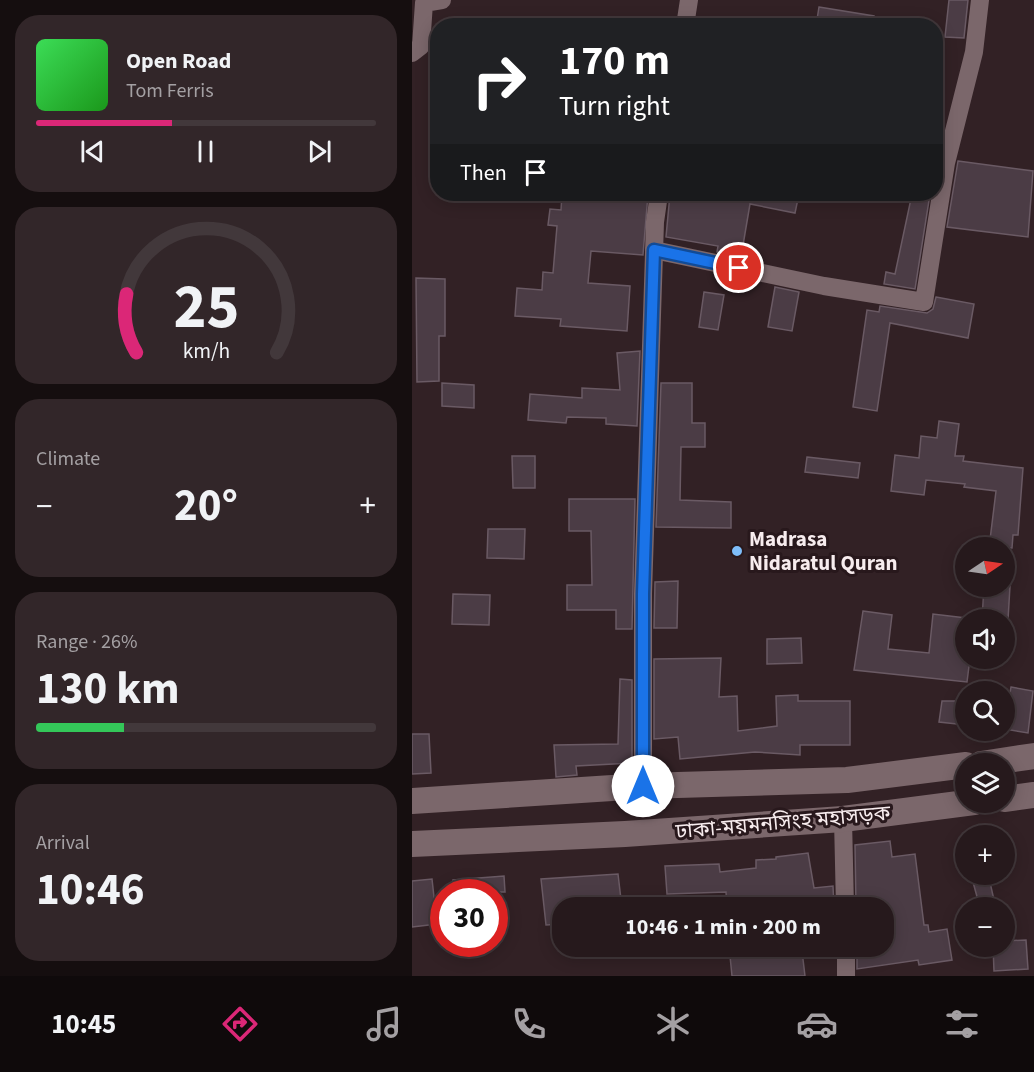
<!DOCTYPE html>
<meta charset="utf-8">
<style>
:root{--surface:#26191c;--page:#322629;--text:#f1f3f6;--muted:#a4a0a3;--line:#42383b;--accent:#db2777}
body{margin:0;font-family:"Source Sans 3","Noto Sans Bengali",sans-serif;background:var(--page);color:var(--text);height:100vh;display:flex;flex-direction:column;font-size:22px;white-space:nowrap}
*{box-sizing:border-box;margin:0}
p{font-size:20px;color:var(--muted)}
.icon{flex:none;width:33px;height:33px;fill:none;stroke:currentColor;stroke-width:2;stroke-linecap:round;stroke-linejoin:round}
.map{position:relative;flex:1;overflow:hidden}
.drawer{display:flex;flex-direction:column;gap:15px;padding:15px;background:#150e0f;width:412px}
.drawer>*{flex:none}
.hud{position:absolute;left:18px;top:18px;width:513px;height:183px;border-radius:24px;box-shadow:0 3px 15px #0003,0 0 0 2px var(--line);background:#202124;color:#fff;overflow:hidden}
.needle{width:39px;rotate:77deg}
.tools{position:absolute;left:543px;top:537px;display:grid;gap:12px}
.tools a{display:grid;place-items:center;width:60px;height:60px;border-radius:50%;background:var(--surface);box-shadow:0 3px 15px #0003,0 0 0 2px var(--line);font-size:30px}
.speed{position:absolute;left:18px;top:879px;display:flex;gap:12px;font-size:30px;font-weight:700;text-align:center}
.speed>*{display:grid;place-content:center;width:78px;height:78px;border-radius:50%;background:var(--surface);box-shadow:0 3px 15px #0003,0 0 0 2px var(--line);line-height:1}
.speed .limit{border:9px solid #d22;background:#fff;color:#111}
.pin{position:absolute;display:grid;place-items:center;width:51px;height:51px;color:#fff;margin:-26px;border:3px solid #fff;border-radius:50%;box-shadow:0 2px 6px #0007}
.me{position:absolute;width:66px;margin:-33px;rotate:0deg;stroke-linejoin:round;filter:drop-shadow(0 0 4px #0008)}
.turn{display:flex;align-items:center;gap:21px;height:126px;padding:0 30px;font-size:27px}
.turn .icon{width:78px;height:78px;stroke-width:2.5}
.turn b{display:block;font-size:42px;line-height:51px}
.then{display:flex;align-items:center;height:57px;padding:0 30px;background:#0003;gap:12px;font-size:22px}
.big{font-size:45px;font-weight:700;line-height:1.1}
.drawer .tile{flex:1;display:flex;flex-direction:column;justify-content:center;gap:9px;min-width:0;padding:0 21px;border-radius:24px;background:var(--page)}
.drawer .dial{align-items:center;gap:0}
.dial svg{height:156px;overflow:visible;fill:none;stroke:var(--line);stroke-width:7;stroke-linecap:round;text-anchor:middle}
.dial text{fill:var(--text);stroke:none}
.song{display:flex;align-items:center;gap:18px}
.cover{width:72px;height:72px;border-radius:9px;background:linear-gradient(135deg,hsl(130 70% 55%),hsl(120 70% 35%))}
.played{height:6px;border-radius:3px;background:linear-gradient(90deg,var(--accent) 40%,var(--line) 40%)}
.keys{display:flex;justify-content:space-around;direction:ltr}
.heat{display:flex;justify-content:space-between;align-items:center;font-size:33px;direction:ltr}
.charge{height:9px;border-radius:4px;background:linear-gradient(90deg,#34c759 26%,var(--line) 0)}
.trip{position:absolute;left:140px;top:897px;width:342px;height:60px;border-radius:24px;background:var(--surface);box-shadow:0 3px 15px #0003,0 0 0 2px var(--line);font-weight:700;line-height:60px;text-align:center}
.menu{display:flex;height:96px;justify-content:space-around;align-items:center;background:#0f0a0b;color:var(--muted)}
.menu .icon{width:42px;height:42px}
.menu .active{color:var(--accent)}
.menu b{font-size:27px;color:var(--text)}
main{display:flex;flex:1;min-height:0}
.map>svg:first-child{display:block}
</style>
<main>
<section class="drawer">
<div class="tile">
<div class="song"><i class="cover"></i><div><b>Open Road</b><p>Tom Ferris</p></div></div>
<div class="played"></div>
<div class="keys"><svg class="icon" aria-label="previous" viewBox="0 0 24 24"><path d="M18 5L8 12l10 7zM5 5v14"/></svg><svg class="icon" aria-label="pause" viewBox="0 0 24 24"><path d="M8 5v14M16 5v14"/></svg><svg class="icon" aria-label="next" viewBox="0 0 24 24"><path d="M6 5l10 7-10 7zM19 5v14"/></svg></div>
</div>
<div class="tile dial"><svg viewBox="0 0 100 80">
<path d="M14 69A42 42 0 1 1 86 69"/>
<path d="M14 69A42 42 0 0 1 9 39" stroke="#db2777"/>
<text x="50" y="56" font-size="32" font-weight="700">25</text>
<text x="50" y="72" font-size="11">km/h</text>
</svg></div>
<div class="tile"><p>Climate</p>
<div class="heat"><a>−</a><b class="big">20°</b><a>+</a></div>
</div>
<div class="tile"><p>Range · 26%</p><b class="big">130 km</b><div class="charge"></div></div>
<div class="tile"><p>Arrival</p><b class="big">10:46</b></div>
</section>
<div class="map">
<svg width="622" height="976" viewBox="0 0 622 976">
<rect width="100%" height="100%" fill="#322125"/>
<g fill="#4b3c45" stroke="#6a5a64" stroke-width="1.5">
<polygon points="537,0 556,0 552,38 533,37"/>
<polygon points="407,7 462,16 461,26 404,26"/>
<polygon points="546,161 621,171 616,237 535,227"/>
<polygon points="150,194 214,198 214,194 236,194 231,255 179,251 176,283 218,286 215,331 148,326 149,319 103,316 105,288 130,290 131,272 141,273 145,226 136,225 138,209 149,210"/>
<polygon points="258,194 387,194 383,213 338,204 329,257 305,252 306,246 254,237"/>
<polygon points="500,194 518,194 503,289 472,284 474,272 483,274"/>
<polygon points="4,278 33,279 33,336 27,336 27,381 5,382"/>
<polygon points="363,287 387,292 380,331 356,327"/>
<polygon points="292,292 312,295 306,330 287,327"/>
<polygon points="524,297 562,304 556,338 478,323 465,411 441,407 455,310 467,312 468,306 515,313 521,309"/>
<polygon points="228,351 225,426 194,424 194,418 155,417 154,423 116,420 118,394 170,398 170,388 208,390 205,353"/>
<polygon points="30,383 62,385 62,408 30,406"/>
<polygon points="249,383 280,383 280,423 293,423 293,447 269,447 268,500 319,502 319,528 244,527"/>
<polygon points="527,421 547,424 543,456 552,456 551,461 611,468 606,535 601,535 600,548 577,548 584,491 552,487 553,484 514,480 512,495 479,491 483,455 507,458 509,436 525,438"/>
<polygon points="100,456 123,456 123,488 101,488"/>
<polygon points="395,457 448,463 446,478 393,472"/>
<polygon points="157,499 223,499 220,629 204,629 204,610 155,610 155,585 180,585 179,531 157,531"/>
<polygon points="76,529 113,529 112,559 75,558"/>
<polygon points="266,581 265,628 242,628 243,582"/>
<polygon points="572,586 598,586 596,620 570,620"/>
<polygon points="41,594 78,595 77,625 40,624"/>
<polygon points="451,611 480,615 476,649 517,653 521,614 554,618 554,658 558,658 555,682 442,670"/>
<polygon points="389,638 390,663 355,664 355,639"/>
<polygon points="309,658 307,697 325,696 326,731 365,726 364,696 386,695 386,701 438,701 438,745 388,745 388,755 343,752 268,759 266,737 242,739 242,659"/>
<polygon points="208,679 220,680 220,763 164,766 165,775 144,777 142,745 206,744"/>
<polygon points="599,687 621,691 616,733 592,729"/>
<polygon points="530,701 554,701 554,725 527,722"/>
<polygon points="0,734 17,734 19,773 0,774"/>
<polygon points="478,841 480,857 503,854 512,925 516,925 517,932 535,929 540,960 507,965 506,960 445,969 445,946 471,946 471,908 444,908 443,845"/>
<polygon points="396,853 402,888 421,886 422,908 315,908 314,892 255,894 253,866 307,864 308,872 344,868 344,860 364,859 364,857"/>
<polygon points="206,874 210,908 150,908 150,924 134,925 129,879"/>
<polygon points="92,876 93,892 41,892 41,880"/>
<polygon points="577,878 582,900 567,904 561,882"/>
<polygon points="20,879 25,924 0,927 0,881"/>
<polygon points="614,940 616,969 582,971 581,946 592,946 592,941"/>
<polygon points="317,946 382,946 382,952 390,951 393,976 320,976"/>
</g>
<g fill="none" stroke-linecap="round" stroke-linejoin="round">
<g stroke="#7b676b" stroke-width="18">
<polyline points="273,26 277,0"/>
<polyline points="0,53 9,46 12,3 30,0"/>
<polyline points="242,250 412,286 512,302 534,163 562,52 568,0"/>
<polyline points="231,786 231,594 243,222 247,194"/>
<polyline points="431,819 433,908"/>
<polyline points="434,946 434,976"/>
</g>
<g stroke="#7b676b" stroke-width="26">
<polyline points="569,764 622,756"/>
<polyline points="592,799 622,795"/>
<polyline points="0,801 231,786 435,780 554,765"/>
<polyline points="0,844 213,834 431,819 562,802"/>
</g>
</g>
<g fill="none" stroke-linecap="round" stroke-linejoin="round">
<g stroke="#114b97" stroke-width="15">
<polyline id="route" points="231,786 231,594 242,250 327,268"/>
</g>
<use href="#route" stroke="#1a73e8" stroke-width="10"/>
</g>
<circle fill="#7ebdf9" stroke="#28181c" stroke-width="2" cx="325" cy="551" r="6"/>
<g text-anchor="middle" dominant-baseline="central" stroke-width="6" stroke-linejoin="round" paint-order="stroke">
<g font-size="21" font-weight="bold" fill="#f7ecee" stroke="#28181c" text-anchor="start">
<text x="337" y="539">Madrasa<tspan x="337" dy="24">Nidaratul Quran</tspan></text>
</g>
<g font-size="21" fill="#f7ecee" stroke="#28181c">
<text transform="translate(371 822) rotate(-5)">ঢাকা-ময়মনসিংহ মহাসড়ক</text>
</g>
</g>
</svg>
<div class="tools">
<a><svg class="needle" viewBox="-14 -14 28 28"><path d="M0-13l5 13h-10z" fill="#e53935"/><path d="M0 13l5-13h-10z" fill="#a4a0a3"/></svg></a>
<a><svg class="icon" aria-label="sound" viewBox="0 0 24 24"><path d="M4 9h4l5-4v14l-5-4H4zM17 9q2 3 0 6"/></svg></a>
<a><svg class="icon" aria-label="search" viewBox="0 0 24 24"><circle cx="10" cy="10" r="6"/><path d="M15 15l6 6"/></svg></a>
<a><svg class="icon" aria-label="layers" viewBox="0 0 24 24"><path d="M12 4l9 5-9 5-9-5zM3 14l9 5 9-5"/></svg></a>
<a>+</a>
<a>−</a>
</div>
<div class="speed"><div class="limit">30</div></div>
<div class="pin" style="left:327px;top:268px;background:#d93025"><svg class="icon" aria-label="arrive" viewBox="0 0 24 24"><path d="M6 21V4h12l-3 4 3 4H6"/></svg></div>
<svg class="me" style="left:231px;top:786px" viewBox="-20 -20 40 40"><circle r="19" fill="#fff"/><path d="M0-13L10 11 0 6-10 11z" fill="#1a73e8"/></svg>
<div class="trip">10:46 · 1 min · 200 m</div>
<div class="hud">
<div class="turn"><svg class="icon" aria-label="right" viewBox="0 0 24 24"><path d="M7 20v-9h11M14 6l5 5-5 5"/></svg><div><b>170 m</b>Turn right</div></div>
<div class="then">Then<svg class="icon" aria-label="arrive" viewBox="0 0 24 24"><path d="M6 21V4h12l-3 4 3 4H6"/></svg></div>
</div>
</div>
</main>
<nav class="menu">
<b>10:45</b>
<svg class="icon active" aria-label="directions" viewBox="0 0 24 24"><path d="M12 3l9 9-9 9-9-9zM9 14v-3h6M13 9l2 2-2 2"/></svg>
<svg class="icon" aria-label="music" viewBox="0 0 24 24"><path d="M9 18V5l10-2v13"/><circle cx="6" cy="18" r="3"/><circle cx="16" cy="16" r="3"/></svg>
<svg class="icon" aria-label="phone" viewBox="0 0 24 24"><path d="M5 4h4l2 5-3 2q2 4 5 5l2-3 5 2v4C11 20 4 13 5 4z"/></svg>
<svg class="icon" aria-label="climate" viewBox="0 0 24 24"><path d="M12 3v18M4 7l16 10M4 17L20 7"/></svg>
<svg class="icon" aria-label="car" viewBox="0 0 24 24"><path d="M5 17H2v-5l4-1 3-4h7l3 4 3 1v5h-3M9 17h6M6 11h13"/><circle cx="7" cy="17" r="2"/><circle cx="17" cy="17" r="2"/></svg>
<svg class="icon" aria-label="filters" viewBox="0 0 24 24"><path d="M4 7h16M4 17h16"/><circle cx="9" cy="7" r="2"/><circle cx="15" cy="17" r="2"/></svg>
</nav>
